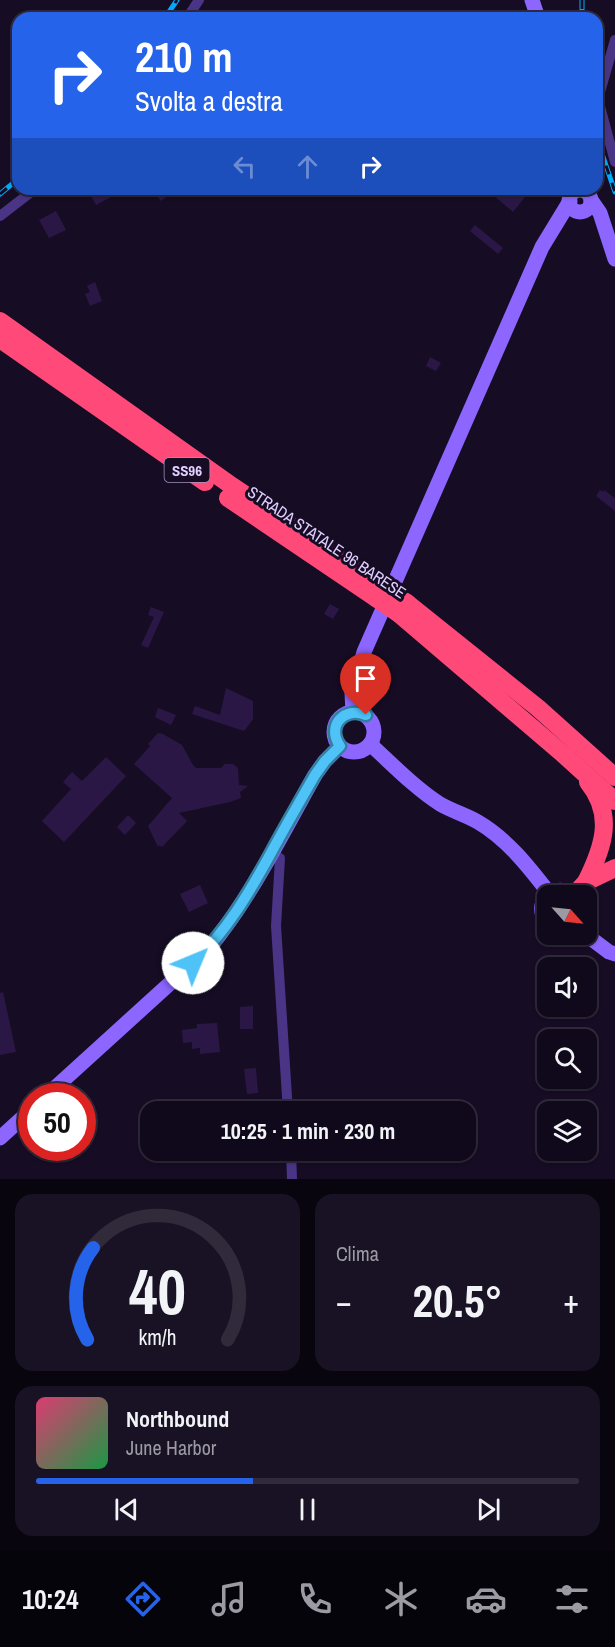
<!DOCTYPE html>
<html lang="it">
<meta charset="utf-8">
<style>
:root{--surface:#10091b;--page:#191224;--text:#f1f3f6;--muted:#9c9aa3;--line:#302a3a;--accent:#2563eb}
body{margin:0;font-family:"Archivo Narrow",sans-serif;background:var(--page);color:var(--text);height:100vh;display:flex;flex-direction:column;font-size:22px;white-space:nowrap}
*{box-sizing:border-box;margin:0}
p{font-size:20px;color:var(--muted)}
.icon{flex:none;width:33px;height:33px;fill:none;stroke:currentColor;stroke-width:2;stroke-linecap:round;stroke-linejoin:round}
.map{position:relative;height:1179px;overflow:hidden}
.details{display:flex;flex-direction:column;gap:15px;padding:15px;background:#09050f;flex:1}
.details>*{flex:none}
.guide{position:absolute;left:12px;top:12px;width:591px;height:183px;border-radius:18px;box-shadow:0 2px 4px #0004,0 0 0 2px var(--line);background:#2563eb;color:#fff;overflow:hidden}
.needle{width:39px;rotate:117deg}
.buttons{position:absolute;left:537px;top:885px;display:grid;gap:12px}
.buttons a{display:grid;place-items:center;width:60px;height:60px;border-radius:12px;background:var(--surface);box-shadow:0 2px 4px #0004,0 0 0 2px var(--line);font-size:30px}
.speed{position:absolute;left:18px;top:1083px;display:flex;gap:12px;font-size:30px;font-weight:700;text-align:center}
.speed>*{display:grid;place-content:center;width:78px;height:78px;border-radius:50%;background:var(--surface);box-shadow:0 2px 4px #0004,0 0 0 2px var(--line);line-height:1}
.speed .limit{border:9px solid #d22;background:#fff;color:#111}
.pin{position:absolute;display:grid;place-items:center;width:51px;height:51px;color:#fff;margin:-62px -26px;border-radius:50% 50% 50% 0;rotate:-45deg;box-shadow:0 0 6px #0007}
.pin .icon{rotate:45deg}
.me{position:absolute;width:66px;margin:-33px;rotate:45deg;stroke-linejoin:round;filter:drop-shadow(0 0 4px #0008)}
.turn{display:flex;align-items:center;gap:21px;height:126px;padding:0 24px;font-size:27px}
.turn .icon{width:78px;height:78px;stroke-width:2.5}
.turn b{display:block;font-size:42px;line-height:51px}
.lanes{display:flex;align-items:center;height:57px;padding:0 24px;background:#0003;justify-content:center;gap:30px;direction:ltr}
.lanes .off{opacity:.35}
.big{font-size:45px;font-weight:700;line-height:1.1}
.details .card{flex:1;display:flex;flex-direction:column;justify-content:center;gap:9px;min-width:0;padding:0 21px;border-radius:18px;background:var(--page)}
.details .dial{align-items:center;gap:0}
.dial svg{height:156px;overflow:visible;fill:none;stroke:var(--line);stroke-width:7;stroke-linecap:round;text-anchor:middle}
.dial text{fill:var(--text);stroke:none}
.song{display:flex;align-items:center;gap:18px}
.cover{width:72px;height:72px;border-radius:9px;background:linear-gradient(135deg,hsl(340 70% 55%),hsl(140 70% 35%))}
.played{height:6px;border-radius:3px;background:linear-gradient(90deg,var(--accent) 40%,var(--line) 40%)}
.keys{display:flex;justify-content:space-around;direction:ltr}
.heat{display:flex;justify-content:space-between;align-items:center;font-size:33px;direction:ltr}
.details .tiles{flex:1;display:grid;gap:15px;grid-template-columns:1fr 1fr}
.card:last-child{grid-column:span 2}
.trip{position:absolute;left:140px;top:1101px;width:336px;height:60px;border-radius:18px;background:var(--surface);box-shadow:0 2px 4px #0004,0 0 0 2px var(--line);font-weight:700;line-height:60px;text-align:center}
.dock{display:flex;height:96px;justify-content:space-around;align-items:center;background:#06040b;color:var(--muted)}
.dock .icon{width:42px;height:42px}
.dock .on{color:var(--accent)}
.dock b{font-size:27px;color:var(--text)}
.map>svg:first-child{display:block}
</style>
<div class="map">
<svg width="615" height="1179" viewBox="0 0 615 1179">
<rect width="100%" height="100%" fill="#160c24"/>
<g fill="#2b1746">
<polygon points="87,189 109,189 113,196 96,205"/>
<polygon points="158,189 177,189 161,201 154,192"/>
<polygon points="486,189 515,189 525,197 513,212"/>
<polygon points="56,211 66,230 49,238 39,220"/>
<polygon points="475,225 503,248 498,254 470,231"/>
<polygon points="95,282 102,301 90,306 85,294 90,292 87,286"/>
<polygon points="430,357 441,363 436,371 426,366"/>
<polygon points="600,490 603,492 604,490 615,498 615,511 596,496"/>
<polygon points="330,604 339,609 333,619 324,614"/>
<polygon points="151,607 164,612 148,648 141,645 154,617 148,615"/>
<polygon points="226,688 253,701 253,719 244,731 192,714 195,706 220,715"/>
<polygon points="158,708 176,715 171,725 155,717"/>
<polygon points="158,733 163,734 182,745 193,765 196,768 221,768 225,764 233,764 238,768 239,785 248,786 240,792 241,798 230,802 179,813 187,821 162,847 159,845 158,847 148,826 172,798 134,764 150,746 148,744"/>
<polygon points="106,757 126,776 64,842 42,821 71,789 63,782 72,772 82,781"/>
<polygon points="128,815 136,823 125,835 117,827"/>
<polygon points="200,885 208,903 189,912 180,894"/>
<polygon points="3,992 16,1052 0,1055 0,993"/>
<polygon points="253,1006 253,1029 240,1029 240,1007"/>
<polygon points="217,1023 220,1052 200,1054 200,1048 192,1049 192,1042 183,1043 182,1030 197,1028 197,1024"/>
<polygon points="256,1068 258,1093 247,1094 244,1069"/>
</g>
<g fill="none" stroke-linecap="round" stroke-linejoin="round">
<g stroke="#4a3486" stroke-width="10">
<polyline points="187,18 199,0"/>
<polyline points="615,40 598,99 615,162"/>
<polyline points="0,216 35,189"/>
<polyline points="271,853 280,858 276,926 288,1112"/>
<polyline points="291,1150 292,1179"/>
</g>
<g stroke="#8c66ff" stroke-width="15">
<polyline points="532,0 538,18"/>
<circle cx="580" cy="201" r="11"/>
<polyline points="591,200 600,213 615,259"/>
<polyline points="353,712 352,693 364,652 542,247 570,201"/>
<circle cx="354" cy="732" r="20"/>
<path d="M370,744C393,765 415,788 440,804C452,811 466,815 478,822C507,839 528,866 549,893"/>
<path d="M548,924C530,904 554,879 574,896"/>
<polyline points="585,934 609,952 615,954"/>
<path d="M46,1096L210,947C252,895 282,834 315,775L325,761L340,746"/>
<polyline points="0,1138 32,1109"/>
</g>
<g stroke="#ff4a79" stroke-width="18">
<polyline points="0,321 232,486 383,588"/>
<polyline points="0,339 205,482"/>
<polyline points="228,498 376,598"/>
<polyline points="407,603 538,708 615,777"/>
<polyline points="398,613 563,754 615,801"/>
<path d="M586,882C603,848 615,815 588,782"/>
<polyline points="574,895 586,882 615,868"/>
</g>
<g stroke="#00a9fa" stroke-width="5">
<g id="rail">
<polyline points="582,0 582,18"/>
<polyline points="165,18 177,0"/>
<polyline points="597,131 598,142 615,192"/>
<polyline points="0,194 18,179"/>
</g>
</g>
<use href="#rail" stroke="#160c24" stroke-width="3" stroke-dasharray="9" stroke-linecap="butt"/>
<g stroke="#ff4a79" stroke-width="18">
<polyline points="383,588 407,603"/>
<polyline points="376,598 398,613"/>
</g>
</g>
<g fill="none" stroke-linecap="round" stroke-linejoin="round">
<g stroke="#337fa1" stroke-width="15">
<path id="route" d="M193,963C227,931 249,893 271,853C285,827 300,801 315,775L325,761L340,746C326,726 344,706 366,715"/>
</g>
<use href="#route" stroke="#4fc3f7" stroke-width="10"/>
</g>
<g text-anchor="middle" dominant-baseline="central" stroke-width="6" stroke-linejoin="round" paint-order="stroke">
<rect fill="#160c24" stroke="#a394bd" stroke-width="1.5" x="164.5" y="458" width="45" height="24" rx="4.5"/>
<g font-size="15" font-weight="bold" fill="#e0cfff">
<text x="187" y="470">SS96</text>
</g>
<g font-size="16" fill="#e0cfff" stroke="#160c24">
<text transform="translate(327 542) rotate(34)">STRADA STATALE 96 BARESE</text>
</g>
</g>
</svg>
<div class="buttons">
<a><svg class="needle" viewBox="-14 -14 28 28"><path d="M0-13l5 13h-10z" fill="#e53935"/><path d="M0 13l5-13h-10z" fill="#9c9aa3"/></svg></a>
<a><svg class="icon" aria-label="sound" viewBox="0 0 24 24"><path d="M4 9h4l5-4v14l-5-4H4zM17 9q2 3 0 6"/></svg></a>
<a><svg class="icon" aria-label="search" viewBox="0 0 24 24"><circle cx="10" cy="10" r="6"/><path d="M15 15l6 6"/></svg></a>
<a><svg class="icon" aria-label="layers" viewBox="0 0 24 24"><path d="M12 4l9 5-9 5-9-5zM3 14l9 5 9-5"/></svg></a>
</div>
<div class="speed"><div class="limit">50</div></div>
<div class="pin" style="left:366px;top:715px;background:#d93025"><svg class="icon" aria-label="arrive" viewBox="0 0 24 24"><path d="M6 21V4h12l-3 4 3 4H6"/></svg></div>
<svg class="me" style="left:193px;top:963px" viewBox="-20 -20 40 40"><circle r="19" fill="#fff"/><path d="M0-13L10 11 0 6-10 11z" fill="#4fc3f7"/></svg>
<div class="trip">10:25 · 1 min · 230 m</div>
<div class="guide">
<div class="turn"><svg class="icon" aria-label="right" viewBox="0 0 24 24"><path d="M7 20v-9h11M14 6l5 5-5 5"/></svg><div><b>210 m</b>Svolta a destra</div></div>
<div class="lanes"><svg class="icon off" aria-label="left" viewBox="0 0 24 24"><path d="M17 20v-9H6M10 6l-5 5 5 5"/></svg><svg class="icon off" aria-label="ahead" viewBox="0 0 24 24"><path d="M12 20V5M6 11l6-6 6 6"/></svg><svg class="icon" aria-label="right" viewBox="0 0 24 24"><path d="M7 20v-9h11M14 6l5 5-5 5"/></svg></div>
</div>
</div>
<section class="details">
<div class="tiles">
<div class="card dial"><svg viewBox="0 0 100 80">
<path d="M14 69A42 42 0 1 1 86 69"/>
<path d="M14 69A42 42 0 0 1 17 22" stroke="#2563eb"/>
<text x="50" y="56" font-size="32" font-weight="700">40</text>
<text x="50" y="72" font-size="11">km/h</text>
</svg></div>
<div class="card"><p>Clima</p>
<div class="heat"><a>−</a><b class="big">20.5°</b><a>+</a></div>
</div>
<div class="card">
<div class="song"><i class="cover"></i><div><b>Northbound</b><p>June Harbor</p></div></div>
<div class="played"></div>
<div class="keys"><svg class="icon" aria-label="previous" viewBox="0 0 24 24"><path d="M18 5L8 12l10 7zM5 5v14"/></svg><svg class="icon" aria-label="pause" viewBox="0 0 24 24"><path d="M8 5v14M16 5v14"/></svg><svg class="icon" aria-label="next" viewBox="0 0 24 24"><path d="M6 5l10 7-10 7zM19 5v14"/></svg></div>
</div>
</div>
</section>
<nav class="dock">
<b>10:24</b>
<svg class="icon on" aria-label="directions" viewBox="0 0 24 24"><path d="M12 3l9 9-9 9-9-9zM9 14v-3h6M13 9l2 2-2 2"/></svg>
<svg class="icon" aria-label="music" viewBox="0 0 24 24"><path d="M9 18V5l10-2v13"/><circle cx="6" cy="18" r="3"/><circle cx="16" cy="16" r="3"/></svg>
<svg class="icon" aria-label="phone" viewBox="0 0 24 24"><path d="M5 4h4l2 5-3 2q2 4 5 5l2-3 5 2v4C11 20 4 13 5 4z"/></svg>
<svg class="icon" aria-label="climate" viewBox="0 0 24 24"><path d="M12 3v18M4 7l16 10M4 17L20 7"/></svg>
<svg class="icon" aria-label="car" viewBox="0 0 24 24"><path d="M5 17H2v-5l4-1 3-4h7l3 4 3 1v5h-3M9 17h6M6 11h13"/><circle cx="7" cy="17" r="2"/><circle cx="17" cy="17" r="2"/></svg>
<svg class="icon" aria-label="filters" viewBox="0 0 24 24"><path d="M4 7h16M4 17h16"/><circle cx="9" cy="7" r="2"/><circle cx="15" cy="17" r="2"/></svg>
</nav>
